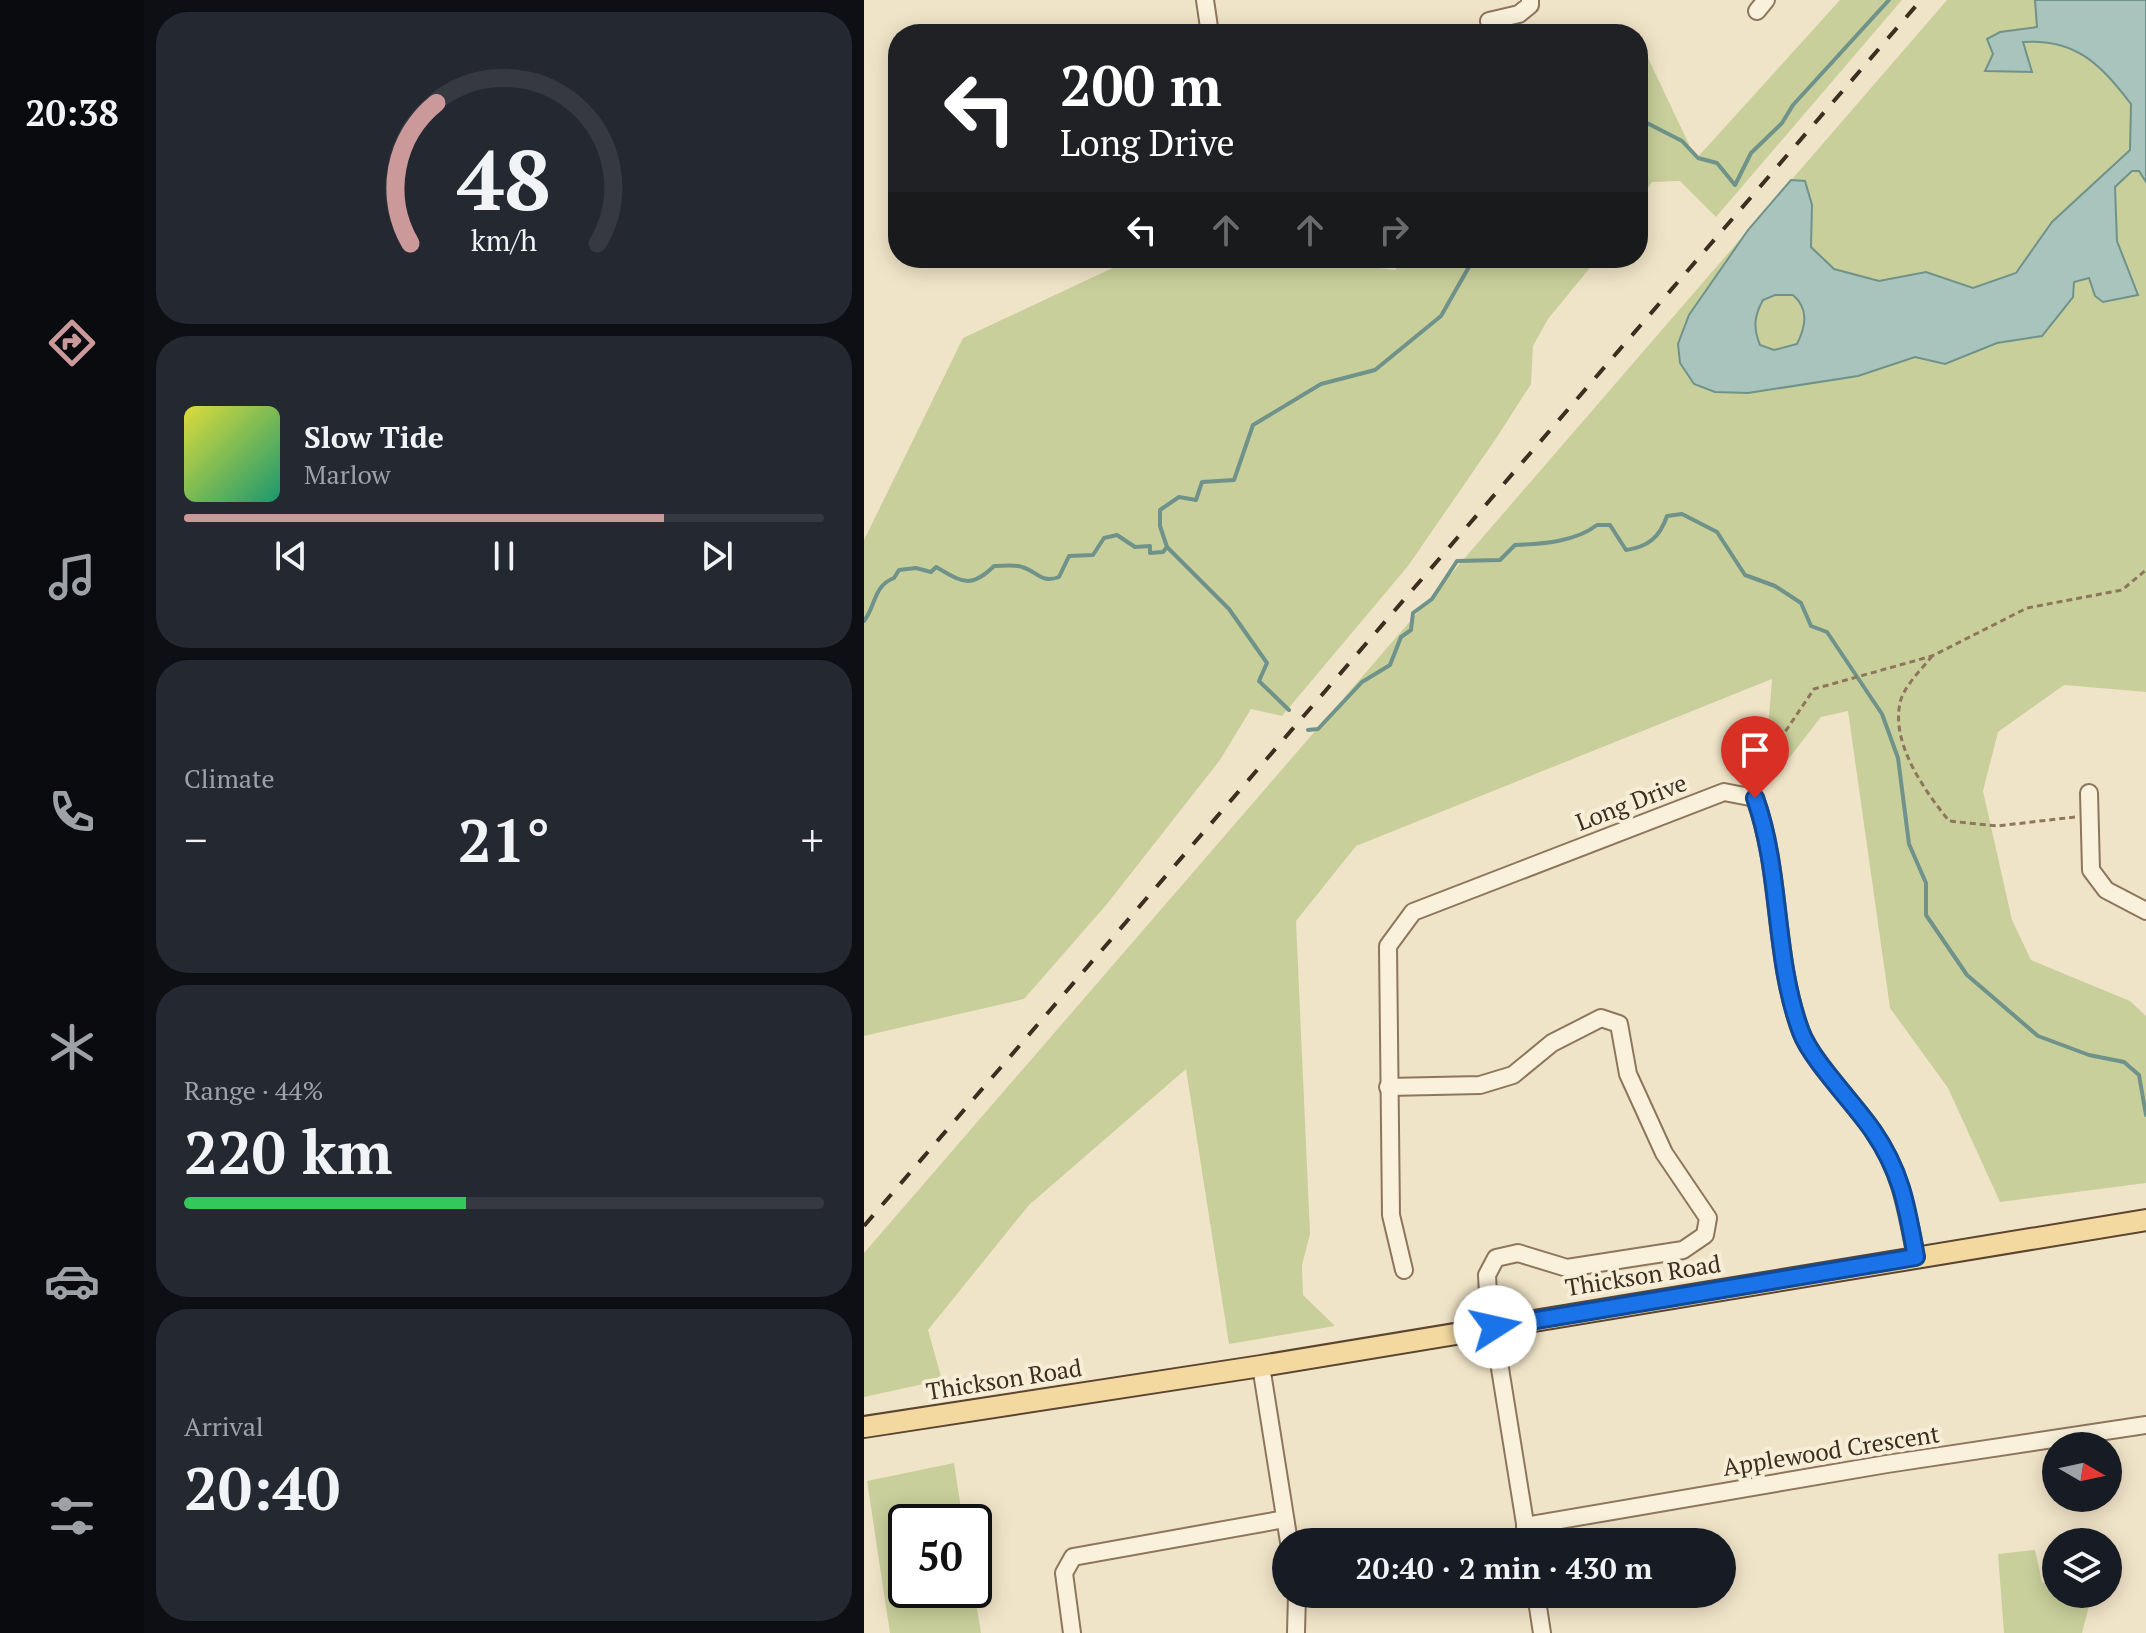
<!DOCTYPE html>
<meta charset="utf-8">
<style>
:root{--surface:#171b24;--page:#242831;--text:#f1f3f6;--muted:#9ea1a6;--line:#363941;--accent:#cc999b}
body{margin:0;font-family:"PT Serif",serif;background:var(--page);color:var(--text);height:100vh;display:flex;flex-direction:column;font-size:30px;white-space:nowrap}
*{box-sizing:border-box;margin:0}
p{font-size:26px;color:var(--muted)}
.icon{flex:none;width:44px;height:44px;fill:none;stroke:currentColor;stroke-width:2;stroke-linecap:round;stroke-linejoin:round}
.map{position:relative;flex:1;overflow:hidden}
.drawer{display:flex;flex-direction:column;gap:12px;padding:12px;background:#0d0f14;width:720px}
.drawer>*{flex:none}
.banner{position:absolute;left:24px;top:24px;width:760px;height:244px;border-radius:32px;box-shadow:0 4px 20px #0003;background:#202124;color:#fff;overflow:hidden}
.needle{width:52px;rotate:99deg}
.controls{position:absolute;left:1178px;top:1432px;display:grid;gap:16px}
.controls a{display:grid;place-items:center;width:80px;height:80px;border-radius:50%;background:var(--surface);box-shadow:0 4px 20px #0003;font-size:40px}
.speed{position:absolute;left:24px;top:1504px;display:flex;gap:16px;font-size:40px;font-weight:700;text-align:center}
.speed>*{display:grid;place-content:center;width:104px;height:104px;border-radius:50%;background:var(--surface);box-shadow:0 4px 20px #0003;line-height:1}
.speed .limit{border:4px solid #111;border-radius:12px;background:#fff;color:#111}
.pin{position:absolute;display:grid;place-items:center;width:68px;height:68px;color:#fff;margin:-82px -34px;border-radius:50% 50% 50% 0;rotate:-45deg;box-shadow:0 0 8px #0007}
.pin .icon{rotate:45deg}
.me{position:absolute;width:88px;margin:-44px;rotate:80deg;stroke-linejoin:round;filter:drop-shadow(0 0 6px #0008)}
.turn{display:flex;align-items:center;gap:28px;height:168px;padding:0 40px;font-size:36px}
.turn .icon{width:104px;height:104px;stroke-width:2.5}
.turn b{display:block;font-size:56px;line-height:68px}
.lanes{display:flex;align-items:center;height:76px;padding:0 40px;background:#0003;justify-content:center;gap:40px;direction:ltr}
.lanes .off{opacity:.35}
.big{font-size:60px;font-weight:800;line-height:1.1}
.drawer .tile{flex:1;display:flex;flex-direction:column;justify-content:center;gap:12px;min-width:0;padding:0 28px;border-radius:32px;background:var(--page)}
.drawer .dial{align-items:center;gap:0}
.dial svg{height:208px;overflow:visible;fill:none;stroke:var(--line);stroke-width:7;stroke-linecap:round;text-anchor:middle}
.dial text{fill:var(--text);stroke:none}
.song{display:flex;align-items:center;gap:24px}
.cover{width:96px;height:96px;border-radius:12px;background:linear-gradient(135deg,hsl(60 70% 55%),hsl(160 70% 35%))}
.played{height:8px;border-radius:4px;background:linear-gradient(90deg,var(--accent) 75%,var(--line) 75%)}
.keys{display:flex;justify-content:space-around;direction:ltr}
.heat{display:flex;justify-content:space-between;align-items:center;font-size:44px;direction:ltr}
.charge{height:12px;border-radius:6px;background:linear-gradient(90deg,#34c759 44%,var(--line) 0)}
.trip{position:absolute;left:408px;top:1528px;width:464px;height:80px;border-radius:40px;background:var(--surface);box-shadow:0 4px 20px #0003;font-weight:800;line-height:80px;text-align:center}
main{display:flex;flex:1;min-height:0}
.dock{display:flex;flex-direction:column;width:144px;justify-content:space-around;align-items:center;background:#090b0e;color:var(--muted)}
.dock .icon{width:56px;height:56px}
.dock .selected{color:var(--accent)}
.dock b{font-size:36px;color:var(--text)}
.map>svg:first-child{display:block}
</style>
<main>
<nav class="dock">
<b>20:38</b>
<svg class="icon selected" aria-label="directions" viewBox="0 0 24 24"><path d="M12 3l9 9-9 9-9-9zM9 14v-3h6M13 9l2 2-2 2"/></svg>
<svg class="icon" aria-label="music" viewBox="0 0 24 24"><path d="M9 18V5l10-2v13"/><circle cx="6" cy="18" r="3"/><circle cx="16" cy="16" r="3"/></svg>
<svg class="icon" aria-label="phone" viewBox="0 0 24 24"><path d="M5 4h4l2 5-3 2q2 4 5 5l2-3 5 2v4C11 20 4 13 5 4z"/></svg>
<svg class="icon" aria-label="climate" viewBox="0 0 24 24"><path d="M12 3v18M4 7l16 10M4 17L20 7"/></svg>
<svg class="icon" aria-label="car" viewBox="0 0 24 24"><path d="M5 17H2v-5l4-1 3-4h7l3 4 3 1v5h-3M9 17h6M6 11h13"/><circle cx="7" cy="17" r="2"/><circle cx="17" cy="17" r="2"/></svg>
<svg class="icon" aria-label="filters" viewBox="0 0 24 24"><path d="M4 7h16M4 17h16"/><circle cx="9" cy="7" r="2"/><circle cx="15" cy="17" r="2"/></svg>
</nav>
<section class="drawer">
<div class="tile dial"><svg viewBox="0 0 100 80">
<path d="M14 69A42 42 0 1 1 86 69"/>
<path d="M14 69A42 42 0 0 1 24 15" stroke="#cc999b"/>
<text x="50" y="56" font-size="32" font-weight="700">48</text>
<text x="50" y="72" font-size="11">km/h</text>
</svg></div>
<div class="tile">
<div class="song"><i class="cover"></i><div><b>Slow Tide</b><p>Marlow</p></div></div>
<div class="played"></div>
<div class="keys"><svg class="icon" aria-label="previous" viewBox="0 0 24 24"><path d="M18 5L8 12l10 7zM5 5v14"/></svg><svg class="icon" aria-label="pause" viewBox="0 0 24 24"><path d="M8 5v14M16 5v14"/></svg><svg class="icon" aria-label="next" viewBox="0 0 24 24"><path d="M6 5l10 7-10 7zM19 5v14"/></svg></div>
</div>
<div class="tile"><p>Climate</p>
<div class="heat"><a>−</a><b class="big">21°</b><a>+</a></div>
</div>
<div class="tile"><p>Range · 44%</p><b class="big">220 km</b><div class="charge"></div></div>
<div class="tile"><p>Arrival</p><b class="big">20:40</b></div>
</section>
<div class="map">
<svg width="1282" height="1633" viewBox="0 0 1282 1633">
<rect width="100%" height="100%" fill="#f0e4c8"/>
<g fill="#c9cf9b">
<polygon points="976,0 1038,0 852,217 816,181 788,182 774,203 774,37 832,159"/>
<polygon points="1083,0 1282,0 1282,692 1200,685 1134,732 1119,791 1148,920 1167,960 1266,1001 1282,1016 1282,1183 1136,1202 1084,1088 1026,1008 984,711 957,717 922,762 902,755 908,679 492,846 432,921 446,1234 438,1265 439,1295 471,1326 365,1344 322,1069 165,1205 64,1330 78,1380 0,1397 0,1253"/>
<polygon points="270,258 433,258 531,270 542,258 734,258 684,319 669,346 667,384 633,437 544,566 418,716 387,709 356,760 243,904 160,999 0,1036 0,540 99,338"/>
<polygon points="90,1463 99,1522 42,1522 42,1590 110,1590 117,1633 26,1633 3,1481"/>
<polygon points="1171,1550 1178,1582 1192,1588 1192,1594 1207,1594 1226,1602 1218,1633 1140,1633 1134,1554"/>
</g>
<path fill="#a9c4bc" stroke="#6f938a" stroke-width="2" fill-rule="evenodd" d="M1171,0H1282V182L1275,171H1268L1251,187L1253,241L1274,295L1239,302L1231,296L1225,278L1210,282L1209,297L1178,336L1133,343L1081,364L1051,357L994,376L884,393L851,392L830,384L816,363L814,344L825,315L884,230L927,180L941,181L948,205L947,247L970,269L1015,281L1062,272L1109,288L1152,273L1188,222L1266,150L1267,104C1237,65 1212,38 1159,42L1168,72L1121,71L1129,54L1123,39L1136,32L1173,27ZM911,295H929C945,309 942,326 933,344L910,350L896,345C889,328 890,316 899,300Z"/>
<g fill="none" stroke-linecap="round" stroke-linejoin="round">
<g stroke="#6f938a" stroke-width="4">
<polyline points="774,98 781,106 776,114 781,122 818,141 834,158 853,163 871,185 887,153 918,123 929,105 1025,0"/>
<polyline points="303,547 365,609 403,663 395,681 425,710"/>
<path d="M0,621C12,606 9,586 30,578L35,570L52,568L67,572L72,567C97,581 106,590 130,566C138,566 150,564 158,567C173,571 177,584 195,577L205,556L229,555L240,538L253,535L271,547L286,546V553L299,552L303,547L296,526V510L315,497L332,500L338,482L370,480L389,425L457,384L511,370L577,316L610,258"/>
<path d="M444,730L454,729L498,682L526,665L537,637L547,630L549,613L568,599L593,561L636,560L651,545C678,544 711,542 733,525H746L762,550C784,547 796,537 803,516L818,514L853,532L881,575L911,586L937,603L947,626L963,632L1018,714L1034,758L1045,844L1062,883V915L1103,975L1174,1036L1225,1055L1260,1062L1275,1075L1282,1115"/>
</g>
<g stroke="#8d765c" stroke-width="20">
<g id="minor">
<polyline points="341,0 346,34"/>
<polyline points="893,11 902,0"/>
<polyline points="625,21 655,14 666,5 666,0"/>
<polyline points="1225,793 1227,870 1242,890 1282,911"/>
<polyline points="524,1087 616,1085 649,1075 688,1043 737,1018 755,1024 764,1074 800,1153 844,1218 841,1235 819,1250 703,1268 654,1253 632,1258 623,1275 624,1294 664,1542"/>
<path d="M540,1270L527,1215L524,946L549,912L860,792L891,798C918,873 909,957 937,1032C948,1061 990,1103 1009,1131C1038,1173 1042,1208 1052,1257"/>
<polyline points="397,1366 425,1542"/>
<polyline points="661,1526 1023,1464 1282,1425"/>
<polyline points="672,1594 678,1633"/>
<polyline points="208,1633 200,1573 209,1557 421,1519"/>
<polyline points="432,1633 433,1594"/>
</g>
</g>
<g stroke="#5b4430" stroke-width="24">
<polyline id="major" points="0,1427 397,1366 1282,1220"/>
</g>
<g stroke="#8d765c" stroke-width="3" stroke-dasharray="6 4" stroke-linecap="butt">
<path d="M1068,656C1058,669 1039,687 1036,703C1027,744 1061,791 1085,821L1133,826L1211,817"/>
<polyline points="897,786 921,732 950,689 1068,656 1163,608 1258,590 1282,570"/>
</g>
<use href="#minor" stroke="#faf1dc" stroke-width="16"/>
<use href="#major" stroke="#f3d9a0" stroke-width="20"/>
<polyline stroke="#3d2e20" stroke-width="4" stroke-dasharray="14 14" stroke-linecap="butt" points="0,1226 1057,0"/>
</g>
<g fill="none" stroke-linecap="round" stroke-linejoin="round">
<g stroke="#114b97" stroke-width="20">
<path id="route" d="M631,1327L1052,1257C1043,1208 1038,1173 1009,1131C990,1103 948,1061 937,1032C909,957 918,873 891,798"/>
</g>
<use href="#route" stroke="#1a73e8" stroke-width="14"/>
</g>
<g text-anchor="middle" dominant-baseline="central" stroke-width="8" stroke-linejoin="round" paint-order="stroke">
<g font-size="24" fill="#3d2e20" stroke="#f7eed8">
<text transform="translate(767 802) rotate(-21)">Long Drive</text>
<text transform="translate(779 1275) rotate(-9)">Thickson Road</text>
<text transform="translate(140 1379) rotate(-9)">Thickson Road</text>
<text transform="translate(967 1450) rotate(-9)">Applewood Crescent</text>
</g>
</g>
</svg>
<div class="controls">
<a><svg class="needle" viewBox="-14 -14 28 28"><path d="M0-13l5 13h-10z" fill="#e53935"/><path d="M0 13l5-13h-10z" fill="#9ea1a6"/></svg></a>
<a><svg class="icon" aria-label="layers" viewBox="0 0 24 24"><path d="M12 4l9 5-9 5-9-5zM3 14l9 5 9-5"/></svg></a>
</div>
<div class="speed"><div class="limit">50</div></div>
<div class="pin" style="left:891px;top:798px;background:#d93025"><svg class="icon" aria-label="arrive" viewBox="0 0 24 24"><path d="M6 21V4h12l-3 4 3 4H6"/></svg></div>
<svg class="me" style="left:631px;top:1327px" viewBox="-20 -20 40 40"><circle r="19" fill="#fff"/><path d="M0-13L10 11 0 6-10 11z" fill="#1a73e8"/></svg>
<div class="trip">20:40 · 2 min · 430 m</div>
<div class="banner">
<div class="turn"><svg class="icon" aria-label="left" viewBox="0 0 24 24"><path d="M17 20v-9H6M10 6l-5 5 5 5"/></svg><div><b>200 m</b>Long Drive</div></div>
<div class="lanes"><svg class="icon" aria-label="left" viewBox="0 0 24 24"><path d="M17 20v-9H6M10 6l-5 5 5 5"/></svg><svg class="icon off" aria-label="ahead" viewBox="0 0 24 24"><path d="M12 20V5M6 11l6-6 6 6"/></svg><svg class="icon off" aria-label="ahead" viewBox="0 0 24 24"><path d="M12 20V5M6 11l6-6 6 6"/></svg><svg class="icon off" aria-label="right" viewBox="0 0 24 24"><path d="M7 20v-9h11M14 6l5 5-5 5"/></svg></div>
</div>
</div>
</main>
